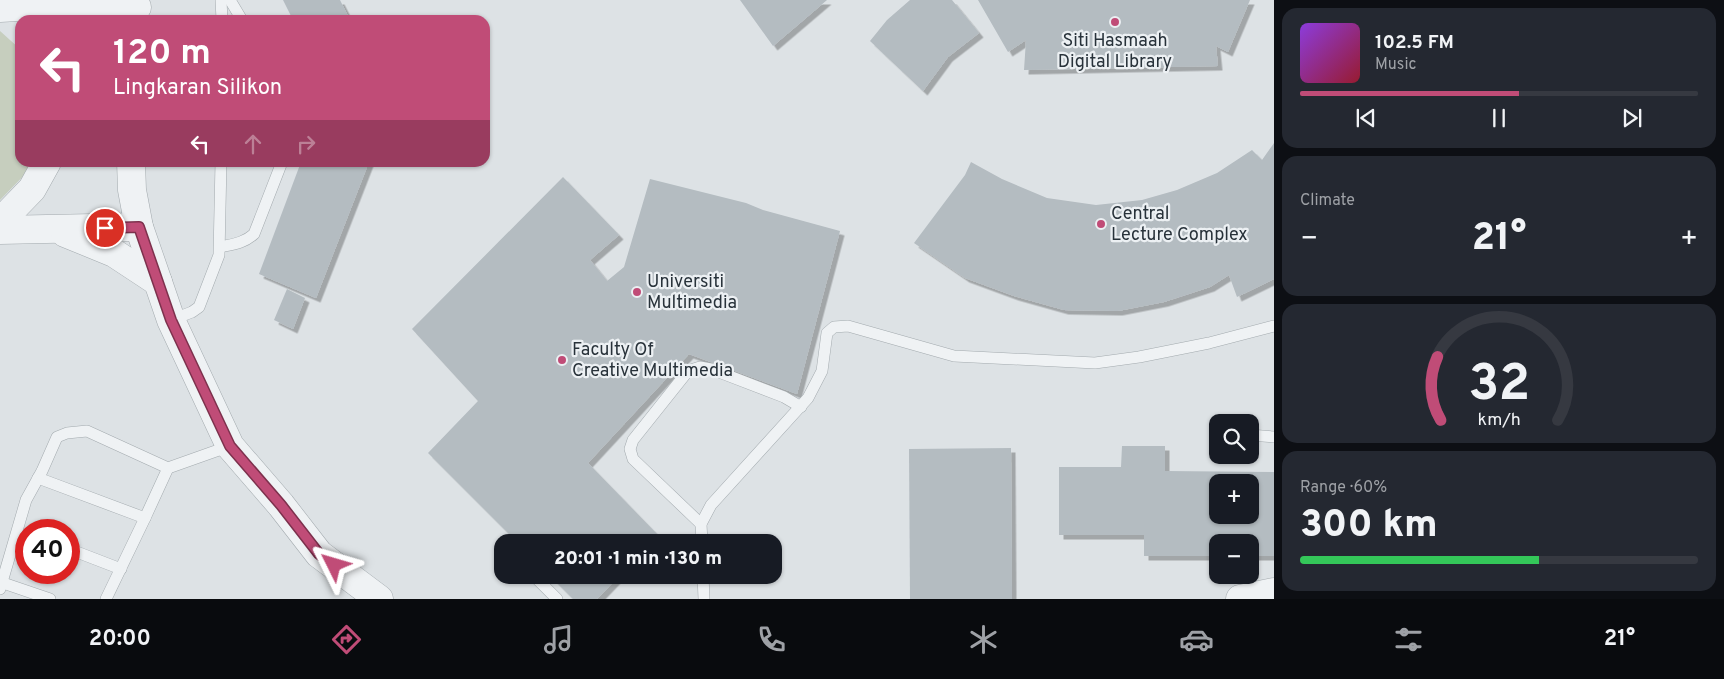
<!DOCTYPE html>
<meta charset="utf-8">
<style>
:root{--surface:#171b24;--page:#242831;--text:#f1f3f6;--muted:#9ea1a6;--line:#363941;--accent:#c04c77}
body{margin:0;font-family:Overpass,sans-serif;background:var(--page);color:var(--text);height:100vh;display:flex;flex-direction:column;font-size:19px;white-space:nowrap}
*{box-sizing:border-box;margin:0}
p{font-size:16px;color:var(--muted)}
.icon{flex:none;width:28px;height:28px;fill:none;stroke:currentColor;stroke-width:2;stroke-linecap:round;stroke-linejoin:round}
.map{position:relative;flex:1;overflow:hidden}
.side{display:flex;flex-direction:column;gap:8px;padding:8px;background:#0d0f14;width:450px}
.side>*{flex:none}
.guide{position:absolute;left:15px;top:15px;width:475px;height:152px;border-radius:15px;box-shadow:0 1px 4px #0004;background:#c04c77;color:#fff;overflow:hidden}
.fabs{position:absolute;left:1209px;top:414px;display:grid;gap:10px}
.fabs a{display:grid;place-items:center;width:50px;height:50px;border-radius:10px;background:var(--surface);box-shadow:0 1px 4px #0004;font-size:25px}
.speed{position:absolute;left:15px;top:519px;display:flex;gap:10px;font-size:25px;font-weight:700;text-align:center}
.speed>*{display:grid;place-content:center;width:65px;height:65px;border-radius:50%;background:var(--surface);box-shadow:0 1px 4px #0004;line-height:1}
.speed .limit{border:8px solid #d22;background:#fff;color:#111}
.pin{position:absolute;display:grid;place-items:center;width:42px;height:42px;color:#fff;margin:-21px;border:2px solid #fff;border-radius:50%;box-shadow:0 1px 5px #0007}
.me{position:absolute;width:55px;margin:-28px;rotate:310deg;stroke-linejoin:round;filter:drop-shadow(0 0 4px #0008)}
.turn{display:flex;align-items:center;gap:18px;height:105px;padding:0 15px;font-size:22px}
.turn .icon{width:65px;height:65px;stroke-width:2.5}
.turn b{display:block;font-size:35px;line-height:42px}
.lanes{display:flex;align-items:center;height:48px;padding:0 15px;background:#0003;justify-content:center;gap:25px;direction:ltr}
.lanes .off{opacity:.35}
.big{font-size:38px;font-weight:800;line-height:1.1}
.side .card{flex:1;display:flex;flex-direction:column;justify-content:center;gap:8px;min-width:0;padding:0 18px;border-radius:15px;background:var(--page)}
.side .dial{align-items:center;gap:0}
.dial svg{height:130px;overflow:visible;fill:none;stroke:var(--line);stroke-width:7;stroke-linecap:round;text-anchor:middle}
.dial text{fill:var(--text);stroke:none}
.song{display:flex;align-items:center;gap:15px}
.cover{width:60px;height:60px;border-radius:8px;background:linear-gradient(135deg,hsl(270 70% 55%),hsl(350 70% 35%))}
.played{height:5px;border-radius:2px;background:linear-gradient(90deg,var(--accent) 55%,var(--line) 55%)}
.keys{display:flex;justify-content:space-around;direction:ltr}
.heat{display:flex;justify-content:space-between;align-items:center;font-size:28px;direction:ltr}
.charge{height:8px;border-radius:4px;background:linear-gradient(90deg,#34c759 60%,var(--line) 0)}
.trip{position:absolute;left:494px;top:534px;width:288px;height:50px;border-radius:15px;background:var(--surface);box-shadow:0 1px 4px #0004;font-weight:800;line-height:50px;text-align:center}
.tab-bar{display:flex;height:80px;justify-content:space-around;align-items:center;background:#090b0e;color:var(--muted)}
.tab-bar .icon{width:35px;height:35px}
.tab-bar .current{color:var(--accent)}
.tab-bar b{font-size:22px;color:var(--text)}
main{display:flex;flex:1;min-height:0}
.map>svg:first-child{display:block}
</style>
<main>
<div class="map">
<svg width="1274" height="599" viewBox="0 0 1274 599">
<defs>
<filter id="shadow"><feDropShadow dx="4.5" dy="4.5" stdDeviation="0" flood-color="#0004"/></filter>
</defs>
<rect width="100%" height="100%" fill="#dde2e5"/>
<polygon fill="#c6cebe" points="0,31 20,49 20,162 36,163 0,200"/>
<g fill="#b4bcc1" fill-rule="evenodd" filter="url(#shadow)">
<polygon points="283,0 340,0 350,20 293,20"/>
<polygon points="740,0 827,0 773,46"/>
<polygon points="910,0 952,0 979,33 948,57 923,91 870,41 887,20"/>
<polygon points="978,0 1250,0 1228,52 1216,46 1218,66 1024,70 1026,40 1008,52"/>
<polygon points="1274,143 1274,279 1237,297 1229,275 1210,287 1164,302 1118,311 1064,310 1014,296 965,278 914,243 965,175 971,162 1002,179 1047,198 1096,205 1142,200 1177,190 1217,173 1252,150 1262,160"/>
<polygon points="301,162 369,162 316,298 259,274"/>
<polygon points="563,177 619,235 590,260 607,281 624,267 650,179 746,203 763,210 840,231 797,394 689,354 588,463 658,535 651,542 517,542 428,453 478,401 412,329"/>
<polygon points="287,289 305,298 293,329 274,320"/>
<path d="M1122,446H1165V471L1274,472V556H1250V542H1218V556H1144V535H1059V467H1121ZM1218,482H1250V515H1218Z"/>
<polygon points="1011,448 1012,599 910,599 909,449"/>
<polygon points="549,575 620,575 597,599 573,599"/>
</g>
<g fill="none" stroke-linecap="round" stroke-linejoin="round">
<g stroke="#a3aaae" stroke-width="12">
<g id="service">
<polyline points="221,0 222,20"/>
<polyline points="230,0 242,20"/>
<path d="M220,247C234,244 244,243 254,234L282,162"/>
<polyline points="171,320 192,312 199,307 219,255 221,162"/>
<polyline points="1250,435 1274,437"/>
<polyline points="38,478 145,518"/>
<polyline points="701,524 633,459 630,449 633,440 688,371 700,367 711,369 784,397 801,407"/>
<polyline points="702,542 701,524 711,505 808,398 822,371 827,333 834,327 848,326 954,356 1095,363 1139,357 1209,343 1274,326"/>
<polyline points="69,549 121,569"/>
<polyline points="533,575 557,599"/>
<polyline points="703,575 704,599"/>
<polyline points="0,582 50,599"/>
<polyline points="0,589 26,500 42,471 57,437 67,433 87,431 168,468 230,446"/>
<polyline points="106,599 145,518 168,468"/>
</g>
</g>
<g stroke="#a3aaae" stroke-width="29">
<g id="tertiary">
<polyline points="0,8 73,4 137,7"/>
<polyline points="131,162 132,190 139,227 158,282 171,320 230,446 281,505 319,554 379,599"/>
<polyline points="0,222 32,189 47,162"/>
<polyline points="0,230 139,227"/>
<polyline points="65,233 114,253 158,282"/>
<polyline points="1240,599 1274,592"/>
</g>
</g>
<use href="#service" stroke="#eff2f4" stroke-width="11"/>
<use href="#tertiary" stroke="#eff2f4" stroke-width="28"/>
</g>
<g fill="none" stroke-linecap="round" stroke-linejoin="round">
<g stroke="#7d314d" stroke-width="12">
<polyline id="route" points="105,228 139,227 171,320 230,446 281,505 319,554 334,565"/>
</g>
<use href="#route" stroke="#c04c77" stroke-width="9"/>
</g>
<g fill="#c04c77" stroke="#ecf0f3" stroke-width="2">
<circle cx="1115" cy="22" r="5"/>
<circle cx="1101" cy="224" r="5"/>
<circle cx="637" cy="292" r="5"/>
<circle cx="562" cy="360" r="5"/>
</g>
<g text-anchor="middle" dominant-baseline="central" stroke-width="4.5" stroke-linejoin="round" paint-order="stroke">
<g font-size="18" fill="#28323a" stroke="#ecf0f3" text-anchor="start">
<text x="1115" y="41" text-anchor="middle">Siti Hasmaah<tspan x="1115" dy="21">Digital Library</tspan></text>
<text x="1111" y="214">Central<tspan x="1111" dy="21">Lecture Complex</tspan></text>
<text x="647" y="282">Universiti<tspan x="647" dy="21">Multimedia</tspan></text>
<text x="572" y="350">Faculty Of<tspan x="572" dy="21">Creative Multimedia</tspan></text>
</g>
</g>
</svg>
<div class="fabs">
<a><svg class="icon" aria-label="search" viewBox="0 0 24 24"><circle cx="10" cy="10" r="6"/><path d="M15 15l6 6"/></svg></a>
<a>+</a>
<a>−</a>
</div>
<div class="speed"><div class="limit">40</div></div>
<div class="pin" style="left:105px;top:228px;background:#d93025"><svg class="icon" aria-label="arrive" viewBox="0 0 24 24"><path d="M6 21V4h12l-3 4 3 4H6"/></svg></div>
<svg class="me" style="left:334px;top:565px" viewBox="-20 -20 40 40"><path d="M0-17L14 15 0 8-14 15z" fill="#c04c77" stroke="#fff" stroke-width="4"/></svg>
<div class="trip">20:01 · 1 min · 130 m</div>
<div class="guide">
<div class="turn"><svg class="icon" aria-label="left" viewBox="0 0 24 24"><path d="M17 20v-9H6M10 6l-5 5 5 5"/></svg><div><b>120 m</b>Lingkaran Silikon</div></div>
<div class="lanes"><svg class="icon" aria-label="left" viewBox="0 0 24 24"><path d="M17 20v-9H6M10 6l-5 5 5 5"/></svg><svg class="icon off" aria-label="ahead" viewBox="0 0 24 24"><path d="M12 20V5M6 11l6-6 6 6"/></svg><svg class="icon off" aria-label="right" viewBox="0 0 24 24"><path d="M7 20v-9h11M14 6l5 5-5 5"/></svg></div>
</div>
</div>
<section class="side">
<div class="card">
<div class="song"><i class="cover"></i><div><b>102.5 FM</b><p>Music</p></div></div>
<div class="played"></div>
<div class="keys"><svg class="icon" aria-label="previous" viewBox="0 0 24 24"><path d="M18 5L8 12l10 7zM5 5v14"/></svg><svg class="icon" aria-label="pause" viewBox="0 0 24 24"><path d="M8 5v14M16 5v14"/></svg><svg class="icon" aria-label="next" viewBox="0 0 24 24"><path d="M6 5l10 7-10 7zM19 5v14"/></svg></div>
</div>
<div class="card"><p>Climate</p>
<div class="heat"><a>−</a><b class="big">21°</b><a>+</a></div>
</div>
<div class="card dial"><svg viewBox="0 0 100 80">
<path d="M14 69A42 42 0 1 1 86 69"/>
<path d="M14 69A42 42 0 0 1 12 30" stroke="#c04c77"/>
<text x="50" y="56" font-size="32" font-weight="700">32</text>
<text x="50" y="72" font-size="11">km/h</text>
</svg></div>
<div class="card"><p>Range · 60%</p><b class="big">300 km</b><div class="charge"></div></div>
</section>
</main>
<nav class="tab-bar">
<b>20:00</b>
<svg class="icon current" aria-label="directions" viewBox="0 0 24 24"><path d="M12 3l9 9-9 9-9-9zM9 14v-3h6M13 9l2 2-2 2"/></svg>
<svg class="icon" aria-label="music" viewBox="0 0 24 24"><path d="M9 18V5l10-2v13"/><circle cx="6" cy="18" r="3"/><circle cx="16" cy="16" r="3"/></svg>
<svg class="icon" aria-label="phone" viewBox="0 0 24 24"><path d="M5 4h4l2 5-3 2q2 4 5 5l2-3 5 2v4C11 20 4 13 5 4z"/></svg>
<svg class="icon" aria-label="climate" viewBox="0 0 24 24"><path d="M12 3v18M4 7l16 10M4 17L20 7"/></svg>
<svg class="icon" aria-label="car" viewBox="0 0 24 24"><path d="M5 17H2v-5l4-1 3-4h7l3 4 3 1v5h-3M9 17h6M6 11h13"/><circle cx="7" cy="17" r="2"/><circle cx="17" cy="17" r="2"/></svg>
<svg class="icon" aria-label="filters" viewBox="0 0 24 24"><path d="M4 7h16M4 17h16"/><circle cx="9" cy="7" r="2"/><circle cx="15" cy="17" r="2"/></svg>
<b>21°</b>
</nav>
